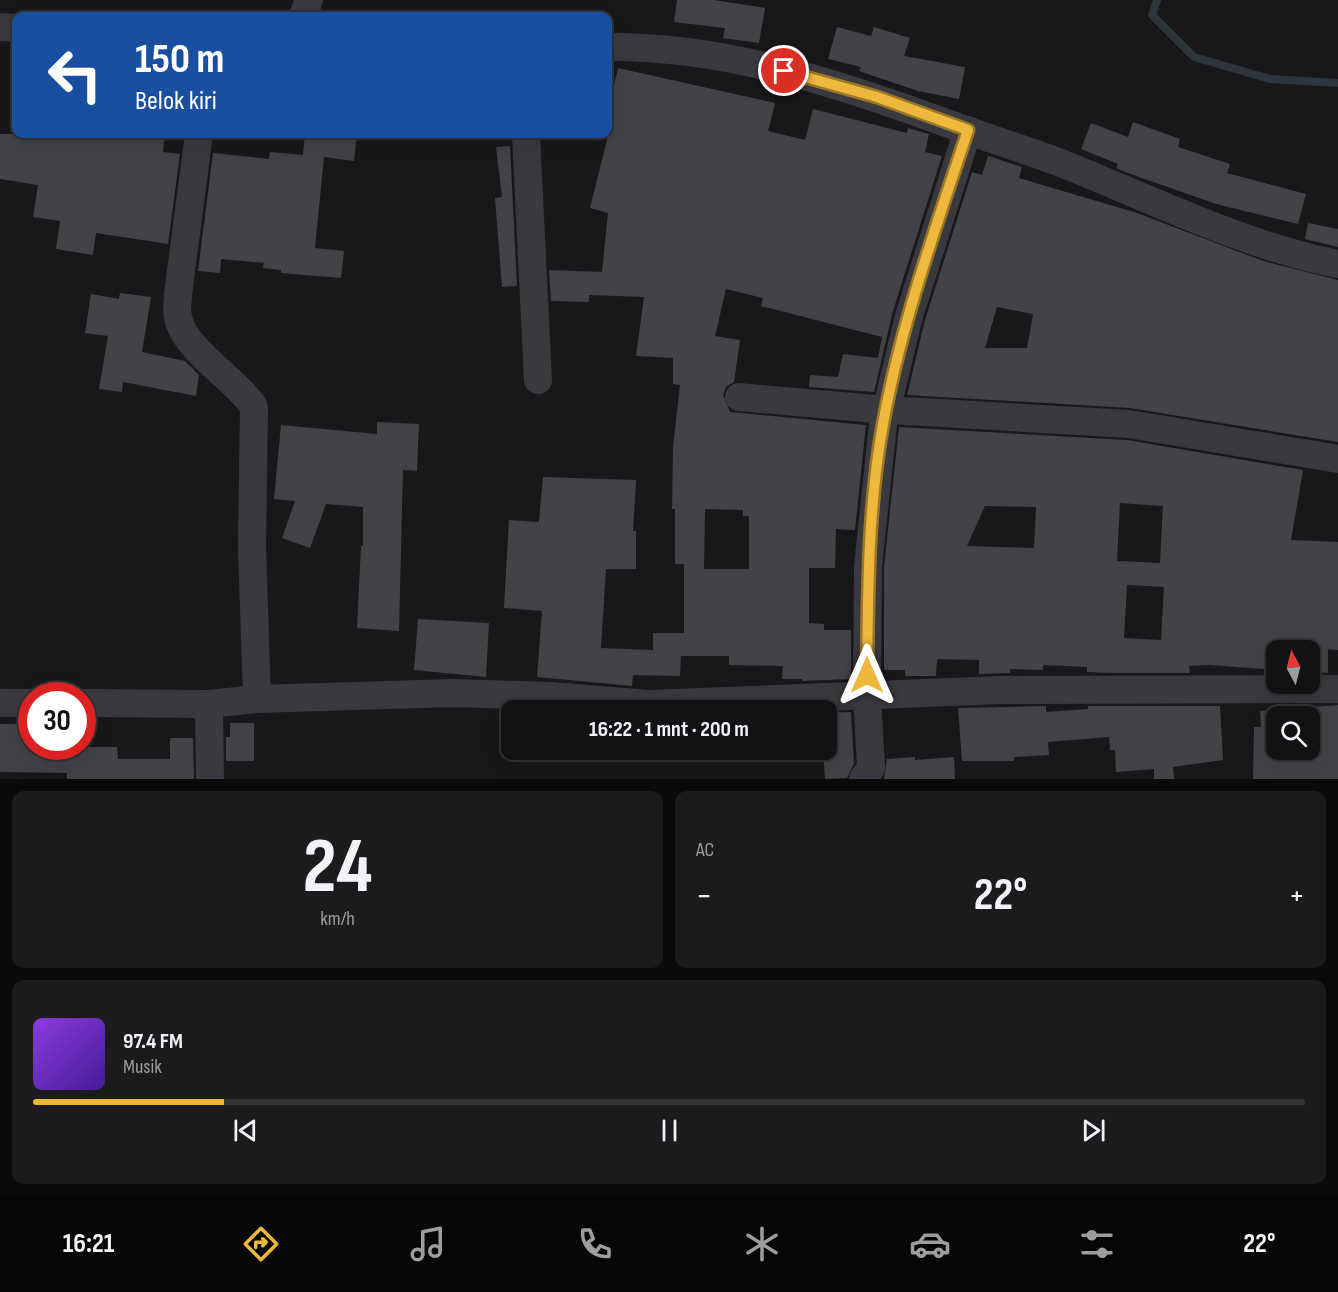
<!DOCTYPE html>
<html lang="id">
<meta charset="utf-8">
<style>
:root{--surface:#121214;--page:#1b1b1d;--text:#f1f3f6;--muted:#9c9ea0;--line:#313234;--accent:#edb83c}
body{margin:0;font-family:"Sofia Sans Condensed",sans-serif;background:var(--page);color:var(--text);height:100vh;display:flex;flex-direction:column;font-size:22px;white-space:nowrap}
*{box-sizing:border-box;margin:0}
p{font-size:20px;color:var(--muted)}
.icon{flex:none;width:33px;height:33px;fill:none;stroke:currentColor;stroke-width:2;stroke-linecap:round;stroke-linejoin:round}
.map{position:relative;height:779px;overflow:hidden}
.details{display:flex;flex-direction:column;gap:12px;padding:12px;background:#0a0a0b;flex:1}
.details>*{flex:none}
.hud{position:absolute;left:12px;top:12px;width:600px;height:126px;border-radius:12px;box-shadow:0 6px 24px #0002,0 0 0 2px var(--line);background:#1a4fa0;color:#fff;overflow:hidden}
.needle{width:39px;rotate:353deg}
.buttons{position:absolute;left:1266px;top:640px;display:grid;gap:12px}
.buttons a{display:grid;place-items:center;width:54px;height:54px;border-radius:12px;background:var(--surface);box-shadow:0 6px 24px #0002,0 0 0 2px var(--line);font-size:30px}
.speed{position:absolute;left:18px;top:682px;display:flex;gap:12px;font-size:30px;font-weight:700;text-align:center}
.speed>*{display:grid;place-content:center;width:78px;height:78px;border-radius:50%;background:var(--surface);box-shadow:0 6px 24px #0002,0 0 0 2px var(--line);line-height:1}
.speed .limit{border:9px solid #d22;background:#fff;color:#111}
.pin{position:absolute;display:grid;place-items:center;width:51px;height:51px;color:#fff;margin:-26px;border:3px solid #fff;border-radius:50%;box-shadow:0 2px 6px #0007}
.me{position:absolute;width:66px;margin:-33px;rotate:0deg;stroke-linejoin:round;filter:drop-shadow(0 0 4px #0008)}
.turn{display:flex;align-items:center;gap:21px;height:126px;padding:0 24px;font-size:27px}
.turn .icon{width:78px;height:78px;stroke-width:2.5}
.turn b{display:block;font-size:42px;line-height:51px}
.big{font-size:45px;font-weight:700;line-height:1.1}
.details .card{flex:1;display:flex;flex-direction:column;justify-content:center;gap:9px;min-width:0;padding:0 21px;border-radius:12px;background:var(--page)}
.details .dial{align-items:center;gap:0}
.dial b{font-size:78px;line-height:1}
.song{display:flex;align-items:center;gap:18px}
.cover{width:72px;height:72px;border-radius:9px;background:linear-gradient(135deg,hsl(270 70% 55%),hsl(260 70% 35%))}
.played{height:6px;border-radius:3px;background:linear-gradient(90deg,var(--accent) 15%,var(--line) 15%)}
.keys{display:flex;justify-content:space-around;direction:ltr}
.heat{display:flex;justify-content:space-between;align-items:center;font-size:33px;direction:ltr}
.details .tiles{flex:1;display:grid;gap:12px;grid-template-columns:1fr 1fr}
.card:last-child{grid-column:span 2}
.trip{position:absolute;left:501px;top:700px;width:336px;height:60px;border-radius:12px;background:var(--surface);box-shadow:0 6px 24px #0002,0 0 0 2px var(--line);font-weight:700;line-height:60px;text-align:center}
.tab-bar{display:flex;height:96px;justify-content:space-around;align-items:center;background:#070708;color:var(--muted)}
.tab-bar .icon{width:42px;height:42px}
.tab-bar .active{color:var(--accent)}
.tab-bar b{font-size:27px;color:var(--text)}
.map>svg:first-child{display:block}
</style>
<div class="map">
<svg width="1338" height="779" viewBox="0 0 1338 779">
<rect width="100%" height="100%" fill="#18181a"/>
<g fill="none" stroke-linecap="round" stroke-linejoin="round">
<polyline stroke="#2e363d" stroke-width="8" points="1157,0 1152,15 1194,57 1270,79 1338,83"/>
</g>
<g fill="#424347" fill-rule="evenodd">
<polygon points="677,0 714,0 765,8 759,43 723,38 725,28 674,22"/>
<polygon points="837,27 871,36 874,27 910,38 904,56 965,67 959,99 918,91 859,71 861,67 828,59"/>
<path d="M618,68L775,103L768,131L805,140L813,109L907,133L908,128L929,134L925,152L942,156L893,311L874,392L809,387L810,375L838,377L843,354L878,358L882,337L761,306L763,298L726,289L715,336L740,340L734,382L726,387L723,395L730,412L866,425L855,530L836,529L835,568H809V623L824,624V630H851V679L802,681V679H782L783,666L729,665V656H681L680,676L633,675L632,686L537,677L542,611L504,608L509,520L539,522L543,477L636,480L633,531H636V569H606L601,648L653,650V633H684V564H675V509H672L673,447L680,385L673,384V358L636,356L644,297L589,295V302L551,301L549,270L602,272L608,213L590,208L608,136V110ZM705,509L743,510V516H749V569H704Z"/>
<polygon points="1133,122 1180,139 1178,147 1230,164 1227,173 1306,194 1298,224 1216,204 1125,172 1116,168 1118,164 1081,149 1091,123 1128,137"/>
<polygon points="0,134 165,134 163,152 180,154 168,244 96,233 93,255 56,249 60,221 33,217 38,185 0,179"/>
<polygon points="305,134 357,134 354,161 324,157 315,248 344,251 341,278 281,273 281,270 263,268 264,263 221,259 220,273 198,271 213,153 269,159 270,152 303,155"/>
<polygon points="510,146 517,286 502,287 495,198 502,197 496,147"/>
<path d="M988,156L1022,167L1019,178L1137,213L1263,261L1338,280V442L1130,408L907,395L925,320L972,172L982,175ZM997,307L1033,314L1027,348H985Z"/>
<polygon points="1308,223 1338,229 1338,247 1305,239"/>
<polygon points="120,293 151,297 142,352 185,361 199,375 196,396 123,382 122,392 99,389 108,336 85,333 91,294 119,299"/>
<polygon points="377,422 419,424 417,471 403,470 399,631 357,628 361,546 363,546 363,507 326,504 310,548 282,538 295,501 274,499 281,425 377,434"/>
<path d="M899,427L1127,440L1303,470L1291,540L1338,542V650L1328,649V673L1310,672V651H1276V670L1210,665L1189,666L1190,673H1109L1087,672V667L1043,665V670L1010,669V673L979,674V660L937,659L936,676H905V670H884V567ZM1120,503L1163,506L1160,563L1117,561ZM985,506L1036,507L1034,548L967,546ZM1127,585L1164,587L1161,640L1124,638Z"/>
<polygon points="418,619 489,623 486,677 414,670"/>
<path d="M1338,705V779H1253L1254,727H1261L1260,711ZM1276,717H1310V750H1276Z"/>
<polygon points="1046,706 1046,712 1088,709 1088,706 1220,706 1223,760 1173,767 1174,779 1154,779 1154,769 1116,772 1115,750 1110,750 1109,737 1048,742 1049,755 1014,757 1014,761 962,761 958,708"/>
<polygon points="851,712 854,763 847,778 825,779 823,750 826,750 826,713"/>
<polygon points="230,723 254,723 254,761 226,761 226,737 230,737"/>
<polygon points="0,724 20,724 20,733 32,732 32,747 117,747 118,759 170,759 170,738 193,738 194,779 67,779 67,773 0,772"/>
<polygon points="915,757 915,760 954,757 955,779 884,779 887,759"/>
</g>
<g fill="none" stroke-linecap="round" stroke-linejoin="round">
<g stroke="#39393f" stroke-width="28">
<polyline points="303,16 309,0"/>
<polyline points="0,27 16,28"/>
<path d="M608,47C731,46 849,87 963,129C997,141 1032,152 1066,165C1155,201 1243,245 1338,264"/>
<polyline points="526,134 538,380"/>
<polyline points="739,397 887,410 1129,424 1338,459"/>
<polyline points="257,699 453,693 552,696 648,704 1001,690 1338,689"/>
<polyline points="0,703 32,703"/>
<path d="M82,703L209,704L257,699L252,547L254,407C237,380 183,349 178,317C176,310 178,301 178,294L199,134"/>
<polyline points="209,704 210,779"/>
<polyline points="863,779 871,768 867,696 868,566 883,424 909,316 968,130"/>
</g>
</g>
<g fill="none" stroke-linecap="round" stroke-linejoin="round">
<g stroke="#9a7827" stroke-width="15">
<path id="route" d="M784,71L877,97L968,130C936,227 901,324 883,424C868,507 868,591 867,675"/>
</g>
<use href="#route" stroke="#edb83c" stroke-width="10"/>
</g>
</svg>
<div class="buttons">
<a><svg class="needle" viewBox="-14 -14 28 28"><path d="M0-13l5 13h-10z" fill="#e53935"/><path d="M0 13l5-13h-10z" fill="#9c9ea0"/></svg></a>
<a><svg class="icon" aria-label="search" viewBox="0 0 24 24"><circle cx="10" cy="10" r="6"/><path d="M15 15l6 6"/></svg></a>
</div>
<div class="speed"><div class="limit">30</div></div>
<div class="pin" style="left:784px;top:71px;background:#d93025"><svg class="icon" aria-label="arrive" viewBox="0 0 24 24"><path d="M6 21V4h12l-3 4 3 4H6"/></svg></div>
<svg class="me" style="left:867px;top:675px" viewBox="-20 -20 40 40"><path d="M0-17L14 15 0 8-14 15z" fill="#edb83c" stroke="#fff" stroke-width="4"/></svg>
<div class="trip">16:22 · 1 mnt · 200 m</div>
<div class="hud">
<div class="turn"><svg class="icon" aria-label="left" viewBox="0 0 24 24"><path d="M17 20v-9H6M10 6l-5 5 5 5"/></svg><div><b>150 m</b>Belok kiri</div></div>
</div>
</div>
<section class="details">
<div class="tiles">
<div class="card dial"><b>24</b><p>km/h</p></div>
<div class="card"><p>AC</p>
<div class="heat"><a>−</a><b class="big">22°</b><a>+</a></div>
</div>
<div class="card">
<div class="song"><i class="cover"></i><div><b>97.4 FM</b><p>Musik</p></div></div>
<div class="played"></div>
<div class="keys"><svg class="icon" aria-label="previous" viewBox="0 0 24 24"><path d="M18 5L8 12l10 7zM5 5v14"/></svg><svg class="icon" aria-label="pause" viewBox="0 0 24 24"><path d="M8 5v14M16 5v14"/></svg><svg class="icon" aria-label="next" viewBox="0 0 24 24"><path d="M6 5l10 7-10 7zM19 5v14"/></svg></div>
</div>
</div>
</section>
<nav class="tab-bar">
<b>16:21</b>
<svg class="icon active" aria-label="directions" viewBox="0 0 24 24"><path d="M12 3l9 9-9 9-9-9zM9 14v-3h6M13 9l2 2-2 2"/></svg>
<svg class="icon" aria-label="music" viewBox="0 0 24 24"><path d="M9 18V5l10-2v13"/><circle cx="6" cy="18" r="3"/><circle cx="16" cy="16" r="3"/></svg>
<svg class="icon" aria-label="phone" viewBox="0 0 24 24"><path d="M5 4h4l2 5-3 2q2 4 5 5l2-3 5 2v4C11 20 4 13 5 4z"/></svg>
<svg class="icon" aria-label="climate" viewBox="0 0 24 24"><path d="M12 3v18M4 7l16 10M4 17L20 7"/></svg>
<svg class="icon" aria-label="car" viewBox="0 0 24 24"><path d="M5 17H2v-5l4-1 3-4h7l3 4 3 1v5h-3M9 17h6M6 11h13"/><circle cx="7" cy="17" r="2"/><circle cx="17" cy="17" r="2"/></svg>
<svg class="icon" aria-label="filters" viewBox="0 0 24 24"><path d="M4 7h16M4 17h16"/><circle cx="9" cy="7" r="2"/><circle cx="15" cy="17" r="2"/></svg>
<b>22°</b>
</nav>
